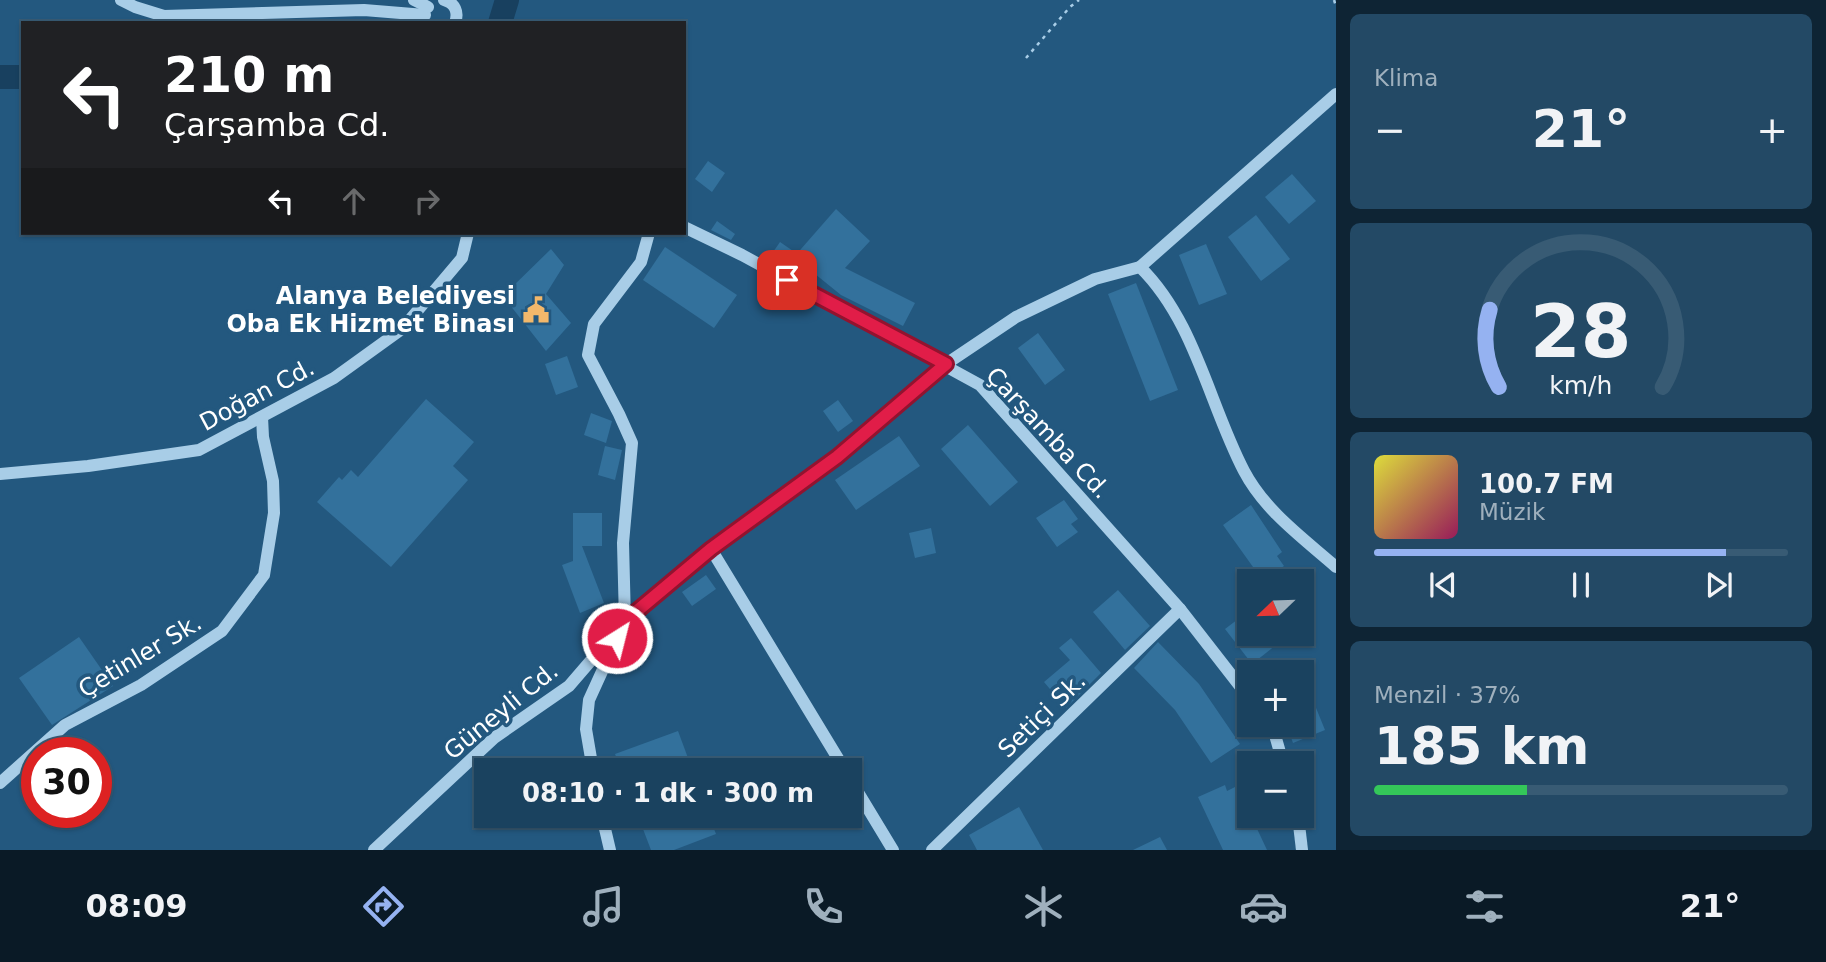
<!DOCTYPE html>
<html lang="tr">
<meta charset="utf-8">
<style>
:root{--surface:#1a425f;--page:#234965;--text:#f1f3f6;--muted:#9fb0bd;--line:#385b74;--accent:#95b2f1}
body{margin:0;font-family:"DejaVu Sans",sans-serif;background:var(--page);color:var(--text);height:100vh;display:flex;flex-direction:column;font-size:26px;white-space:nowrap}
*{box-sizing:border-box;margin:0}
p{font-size:23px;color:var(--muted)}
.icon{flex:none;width:38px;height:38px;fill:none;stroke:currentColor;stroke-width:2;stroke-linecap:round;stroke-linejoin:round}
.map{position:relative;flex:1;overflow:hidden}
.side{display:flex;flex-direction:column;gap:14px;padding:14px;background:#0e2434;width:490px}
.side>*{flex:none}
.guide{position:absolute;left:21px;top:21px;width:665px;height:214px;border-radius:0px;box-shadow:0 2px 5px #0004,0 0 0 2px var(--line);background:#202124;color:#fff;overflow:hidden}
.needle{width:46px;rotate:247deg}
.buttons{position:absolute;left:1237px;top:569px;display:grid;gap:14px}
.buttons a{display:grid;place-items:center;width:77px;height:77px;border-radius:0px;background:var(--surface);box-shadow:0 2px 5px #0004,0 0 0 2px var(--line);font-size:35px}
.speed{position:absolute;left:21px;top:737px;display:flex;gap:14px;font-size:35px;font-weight:700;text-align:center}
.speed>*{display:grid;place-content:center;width:91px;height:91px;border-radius:50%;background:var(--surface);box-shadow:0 2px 5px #0004,0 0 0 2px var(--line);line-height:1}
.speed .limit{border:10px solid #d22;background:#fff;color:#111}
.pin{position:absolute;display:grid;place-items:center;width:60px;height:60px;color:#fff;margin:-30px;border-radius:14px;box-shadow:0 4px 10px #0006}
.me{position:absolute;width:77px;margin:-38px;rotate:36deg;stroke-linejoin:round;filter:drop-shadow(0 0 5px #0008)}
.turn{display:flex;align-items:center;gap:24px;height:147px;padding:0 28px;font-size:32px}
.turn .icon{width:91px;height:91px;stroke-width:2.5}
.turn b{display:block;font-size:49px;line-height:60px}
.lanes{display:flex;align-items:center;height:66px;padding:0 28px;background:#0003;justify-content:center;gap:35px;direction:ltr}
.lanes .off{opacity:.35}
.big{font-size:52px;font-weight:600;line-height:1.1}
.side .card{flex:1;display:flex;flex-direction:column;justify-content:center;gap:10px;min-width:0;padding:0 24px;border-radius:10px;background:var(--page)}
.side .dial{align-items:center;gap:0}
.dial svg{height:182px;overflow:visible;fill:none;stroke:var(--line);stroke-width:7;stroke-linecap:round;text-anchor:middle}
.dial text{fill:var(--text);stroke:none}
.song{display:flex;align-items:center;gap:21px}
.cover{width:84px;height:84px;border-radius:10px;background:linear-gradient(135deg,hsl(60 70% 55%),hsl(330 70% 35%))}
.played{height:7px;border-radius:4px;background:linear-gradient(90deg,var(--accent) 85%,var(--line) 85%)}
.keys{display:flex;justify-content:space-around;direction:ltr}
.heat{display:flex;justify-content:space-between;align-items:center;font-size:38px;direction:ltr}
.charge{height:10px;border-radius:5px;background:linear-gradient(90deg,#34c759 37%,var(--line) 0)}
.trip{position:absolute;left:474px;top:758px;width:388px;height:70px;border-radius:0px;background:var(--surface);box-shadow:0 2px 5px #0004,0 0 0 2px var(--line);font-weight:600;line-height:70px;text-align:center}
.tab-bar{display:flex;height:112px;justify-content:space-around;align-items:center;background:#0a1a26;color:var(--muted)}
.tab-bar .icon{width:49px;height:49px}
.tab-bar .selected{color:var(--accent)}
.tab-bar b{font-size:32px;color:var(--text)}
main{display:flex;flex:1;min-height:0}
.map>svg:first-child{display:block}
</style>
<main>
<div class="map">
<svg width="1336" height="850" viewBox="0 0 1336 850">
<rect width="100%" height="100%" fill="#23587f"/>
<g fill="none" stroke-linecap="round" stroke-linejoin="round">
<g stroke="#18405f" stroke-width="24">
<polyline points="500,23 507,0"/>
<polyline points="0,77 23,77"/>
</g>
</g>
<g fill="#33719c">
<polygon points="708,161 725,173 712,192 695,179"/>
<polygon points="1292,174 1316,201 1289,224 1265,197"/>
<polygon points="836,209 870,241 845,268 915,303 903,326 841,295 794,257"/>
<polygon points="1256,215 1290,259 1261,281 1228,237"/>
<polygon points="717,221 735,234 731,240 711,230"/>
<polygon points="780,242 796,253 788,266 771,255"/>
<polygon points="1206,244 1227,294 1199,305 1179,255"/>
<polygon points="665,247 737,295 714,328 643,280"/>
<polygon points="551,249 564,265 546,294 571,323 546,351 503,296"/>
<polygon points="1136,283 1178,390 1150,401 1108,294"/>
<polygon points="1038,333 1065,370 1045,385 1018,348"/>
<polygon points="567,356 578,387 556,395 545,364"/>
<polygon points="426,399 474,442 453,466 468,480 391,567 317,502 339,477 342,480 351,470 358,477"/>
<polygon points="838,400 853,421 838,432 823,411"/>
<polygon points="591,413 612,421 606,443 584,435"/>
<polygon points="968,425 1018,482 990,506 941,449"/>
<polygon points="899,436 920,466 856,510 835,480"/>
<polygon points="605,446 622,450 615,480 598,475"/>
<polygon points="1064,500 1078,519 1071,524 1078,532 1057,547 1036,518"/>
<polygon points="1251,505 1282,552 1277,556 1284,566 1263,581 1223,525"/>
<polygon points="573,513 602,513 602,546 582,546 604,603 580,613 562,565 573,561"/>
<polygon points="931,528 936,553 915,558 909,533"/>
<polygon points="706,575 716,589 692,606 682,592"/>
<polygon points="1118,590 1150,626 1125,650 1093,612"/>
<polygon points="1250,610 1250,634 1273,634 1280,642 1252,664 1225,629"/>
<polygon points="79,637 113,686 52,725 19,678"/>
<polygon points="1071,638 1101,673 1066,708 1044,682 1070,660 1059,648"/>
<polygon points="1158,642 1199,684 1240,744 1211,763 1175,710 1134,668"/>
<polygon points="1312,698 1325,730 1293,743 1286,724 1302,724 1302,702"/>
<polygon points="678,731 688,758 656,770 621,770 615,754"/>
<polygon points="1225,785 1227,791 1237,786 1267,850 1223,850 1198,797"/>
<polygon points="1019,807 1043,850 977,850 969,835"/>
<polygon points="638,816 669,816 671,820 682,816 709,816 716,834 674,850 651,850"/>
<polygon points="1160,837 1167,850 1133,850"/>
</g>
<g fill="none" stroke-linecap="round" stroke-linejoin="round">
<g stroke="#a8cde7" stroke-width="2.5" stroke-dasharray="3.5 5" stroke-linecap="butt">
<polyline points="1334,0 1336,6"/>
<polyline points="1026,58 1070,7 1079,0"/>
</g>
<g stroke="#a8cde7" stroke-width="12">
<polyline points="121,0 135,7 164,16 364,10 425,15"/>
<polyline points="414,0 428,7"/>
<path d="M444,0C455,3 459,12 455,23"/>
<polyline points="684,227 742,255 980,385 1180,609 1250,699"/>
<polyline points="1140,267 1336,94"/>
<polyline points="0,474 88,466 199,450 334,378 402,329 462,258 468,233"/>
<polyline points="711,549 845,770"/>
<polyline points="1268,724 1275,735 1283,763"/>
<polyline points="593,770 586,729 589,700 625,621 623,543 632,443 619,414 588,355 594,324 641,262 649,233"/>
<polyline points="850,779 893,850"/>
<polyline points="0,783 65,725 141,685 222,631 264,575 274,513 273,481 263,437 262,417"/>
<polyline points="602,816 610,850"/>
<polyline points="1298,816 1302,850"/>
<path d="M374,850L494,738L569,686L625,621L711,549L837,457L946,364L1016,317L1095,279L1140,267C1195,321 1209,404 1244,471C1265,511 1303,538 1336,567"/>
<polyline points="932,850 1180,609"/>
</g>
</g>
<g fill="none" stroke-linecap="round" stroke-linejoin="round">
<g stroke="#92132f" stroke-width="18">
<polyline id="route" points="617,638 625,621 711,549 837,457 946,364 787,280"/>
</g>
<use href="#route" stroke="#e11d48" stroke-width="12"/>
</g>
<defs>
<g id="civic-bare" transform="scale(2.1)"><path d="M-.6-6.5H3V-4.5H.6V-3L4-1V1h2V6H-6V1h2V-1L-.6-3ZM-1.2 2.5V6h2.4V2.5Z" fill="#f2b86b" stroke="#23587f" stroke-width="2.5" paint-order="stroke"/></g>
</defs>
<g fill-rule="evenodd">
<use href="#civic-bare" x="536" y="310"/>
</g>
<g text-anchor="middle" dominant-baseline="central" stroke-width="7" stroke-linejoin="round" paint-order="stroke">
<g font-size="24" font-weight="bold" fill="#fff" stroke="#23587f" text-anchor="end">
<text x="515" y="296">Alanya Belediyesi<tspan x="515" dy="28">Oba Ek Hizmet Binası</tspan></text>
</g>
<g font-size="24" fill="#fff" stroke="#23587f">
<text transform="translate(257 395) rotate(-28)">Doğan Cd.</text>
<text transform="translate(1048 433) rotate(47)">Çarşamba Cd.</text>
<text transform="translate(140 656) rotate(-31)">Çetinler Sk.</text>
<text transform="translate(501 711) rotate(-39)">Güneyli Cd.</text>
<text transform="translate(1042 715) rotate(-44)">Setiçi Sk.</text>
</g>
</g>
</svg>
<div class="buttons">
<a><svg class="needle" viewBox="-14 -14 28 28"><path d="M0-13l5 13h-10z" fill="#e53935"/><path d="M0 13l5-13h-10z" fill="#9fb0bd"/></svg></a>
<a>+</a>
<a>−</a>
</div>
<div class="speed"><div class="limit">30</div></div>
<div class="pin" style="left:787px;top:280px;background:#d93025"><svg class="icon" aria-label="arrive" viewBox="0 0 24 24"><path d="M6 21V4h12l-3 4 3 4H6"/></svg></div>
<svg class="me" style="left:617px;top:638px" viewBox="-20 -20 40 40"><circle r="17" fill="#e11d48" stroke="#fff" stroke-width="3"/><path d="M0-11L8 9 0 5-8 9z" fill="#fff"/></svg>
<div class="trip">08:10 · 1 dk · 300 m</div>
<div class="guide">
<div class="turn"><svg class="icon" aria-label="left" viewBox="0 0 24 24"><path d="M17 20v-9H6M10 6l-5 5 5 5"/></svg><div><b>210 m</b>Çarşamba Cd.</div></div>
<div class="lanes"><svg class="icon" aria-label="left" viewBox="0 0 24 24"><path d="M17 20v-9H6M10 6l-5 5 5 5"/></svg><svg class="icon off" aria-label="ahead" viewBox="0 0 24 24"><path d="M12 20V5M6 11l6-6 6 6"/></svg><svg class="icon off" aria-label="right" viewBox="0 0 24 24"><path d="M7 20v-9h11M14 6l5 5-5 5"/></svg></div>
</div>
</div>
<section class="side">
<div class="card"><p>Klima</p>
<div class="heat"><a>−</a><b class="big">21°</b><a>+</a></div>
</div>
<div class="card dial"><svg viewBox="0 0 100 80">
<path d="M14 69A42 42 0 1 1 86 69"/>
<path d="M14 69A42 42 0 0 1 10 35" stroke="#95b2f1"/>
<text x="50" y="56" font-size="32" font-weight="700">28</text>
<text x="50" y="72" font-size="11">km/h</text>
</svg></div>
<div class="card">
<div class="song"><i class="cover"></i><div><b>100.7 FM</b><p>Müzik</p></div></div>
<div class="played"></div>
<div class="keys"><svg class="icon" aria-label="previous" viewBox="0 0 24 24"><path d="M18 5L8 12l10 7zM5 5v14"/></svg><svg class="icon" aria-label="pause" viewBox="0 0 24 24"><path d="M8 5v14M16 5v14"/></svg><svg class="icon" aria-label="next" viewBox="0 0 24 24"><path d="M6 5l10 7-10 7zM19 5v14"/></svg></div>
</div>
<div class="card"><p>Menzil · 37%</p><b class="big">185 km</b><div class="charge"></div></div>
</section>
</main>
<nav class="tab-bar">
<b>08:09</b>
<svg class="icon selected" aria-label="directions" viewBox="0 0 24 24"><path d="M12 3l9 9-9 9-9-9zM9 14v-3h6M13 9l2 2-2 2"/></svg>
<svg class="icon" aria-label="music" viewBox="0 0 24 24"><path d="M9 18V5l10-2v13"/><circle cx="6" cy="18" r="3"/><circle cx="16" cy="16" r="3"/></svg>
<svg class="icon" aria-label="phone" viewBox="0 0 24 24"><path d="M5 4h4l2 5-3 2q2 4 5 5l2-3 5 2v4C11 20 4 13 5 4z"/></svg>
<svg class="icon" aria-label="climate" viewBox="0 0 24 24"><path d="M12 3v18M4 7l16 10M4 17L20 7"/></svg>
<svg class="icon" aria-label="car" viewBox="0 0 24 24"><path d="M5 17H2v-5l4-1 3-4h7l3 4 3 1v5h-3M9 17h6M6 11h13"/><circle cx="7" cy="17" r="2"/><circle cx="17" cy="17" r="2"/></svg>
<svg class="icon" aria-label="filters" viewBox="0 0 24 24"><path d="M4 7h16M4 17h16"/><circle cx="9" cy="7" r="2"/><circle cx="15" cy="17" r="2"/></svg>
<b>21°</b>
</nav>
